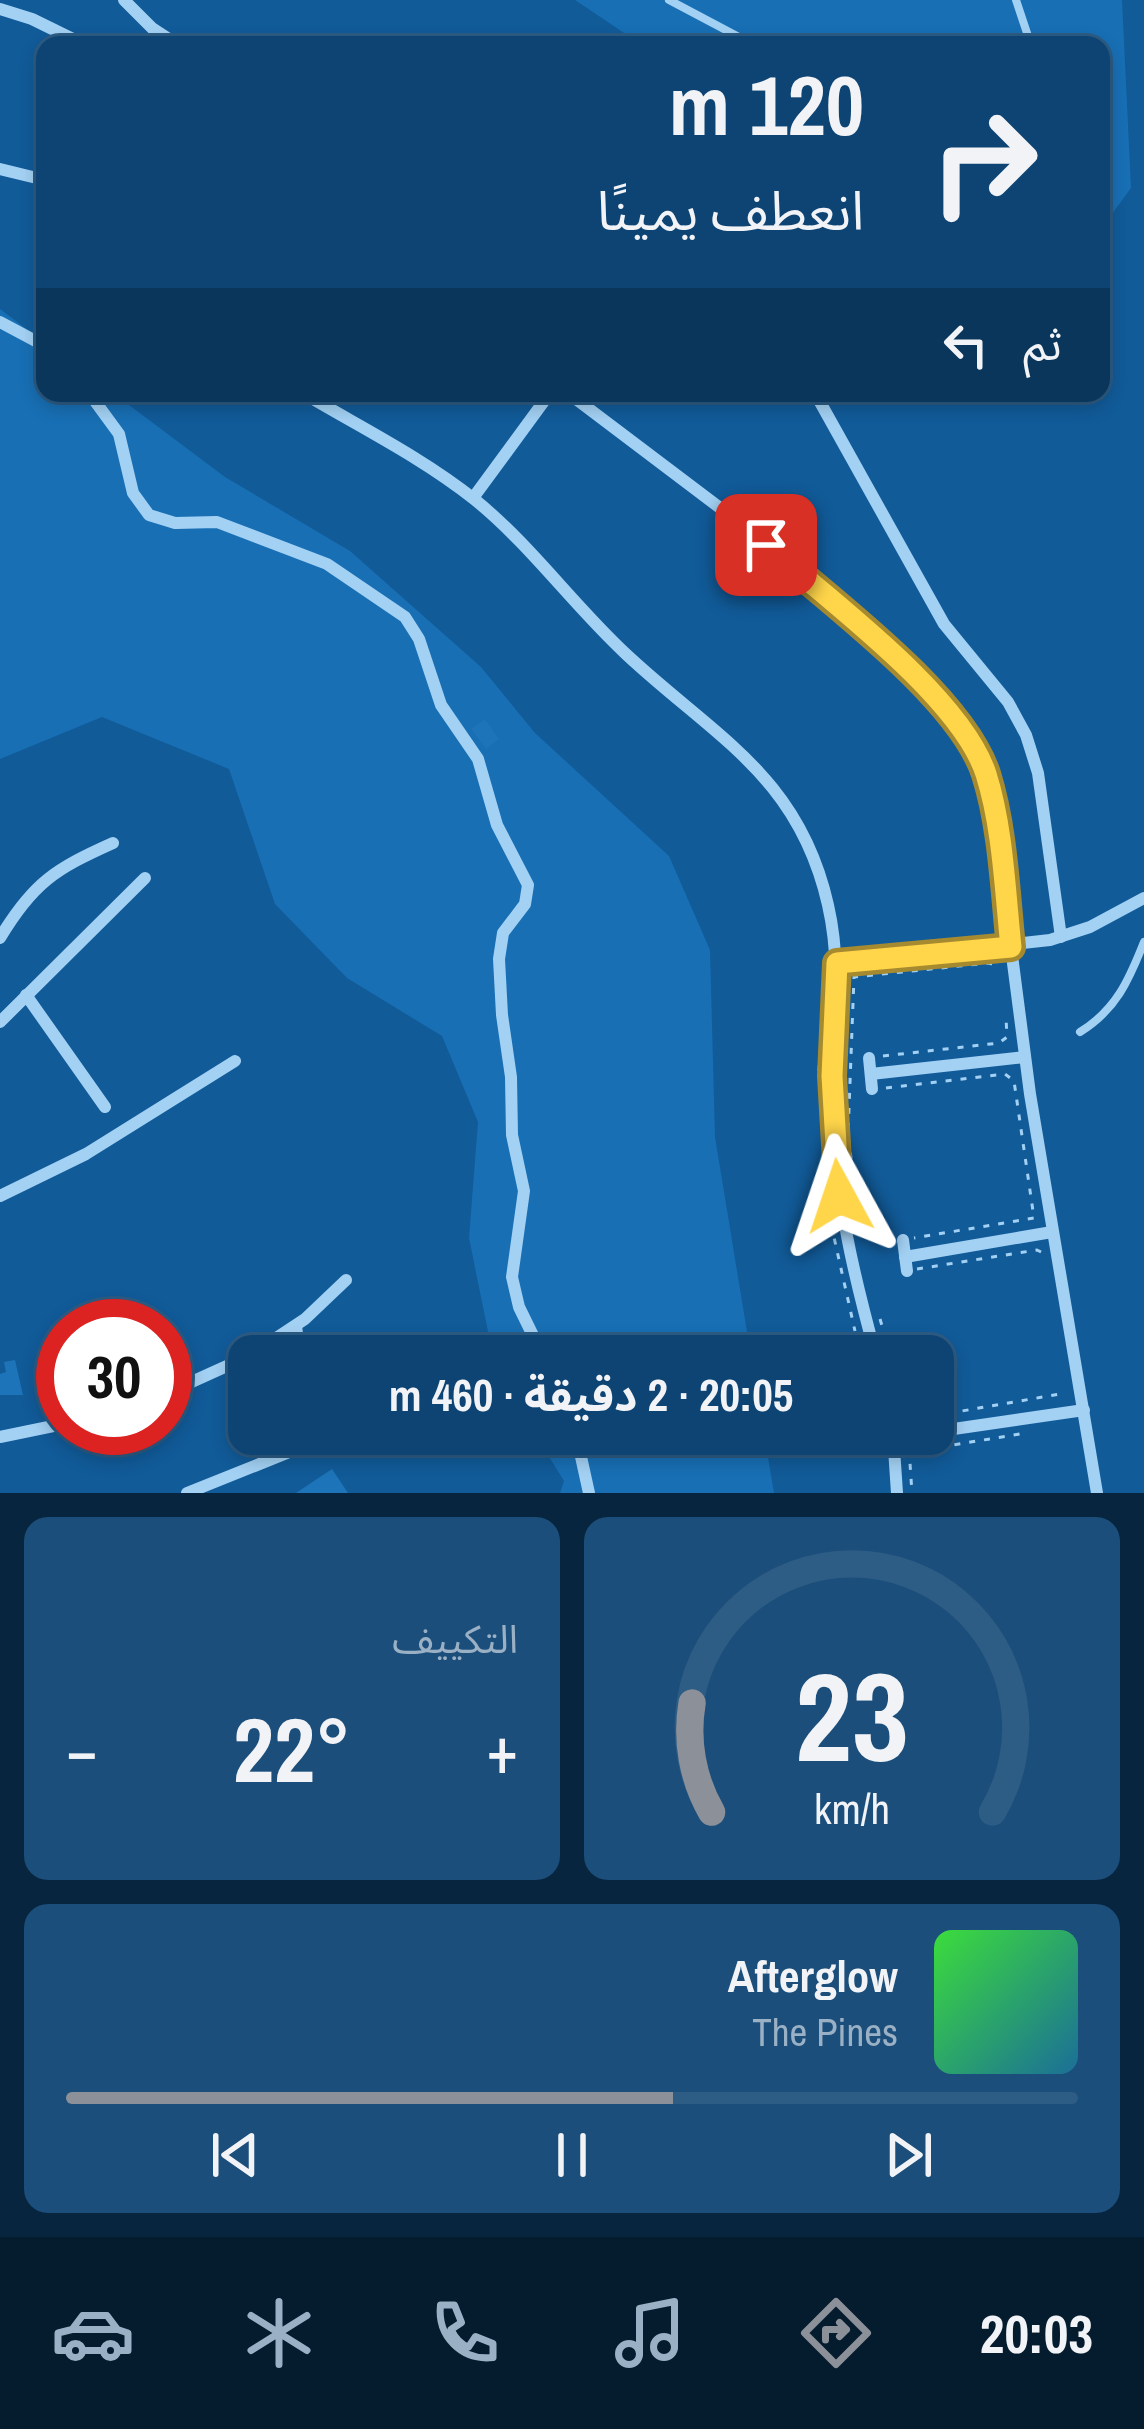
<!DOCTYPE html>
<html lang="ar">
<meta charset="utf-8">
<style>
:root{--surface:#0d4473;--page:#1b4e7b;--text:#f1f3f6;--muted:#9ab0c4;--line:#2d5c85;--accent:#8c9099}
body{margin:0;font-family:"Archivo Narrow","Noto Sans Arabic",sans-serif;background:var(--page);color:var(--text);direction:rtl;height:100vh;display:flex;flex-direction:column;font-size:45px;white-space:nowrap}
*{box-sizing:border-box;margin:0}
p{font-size:39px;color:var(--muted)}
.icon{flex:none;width:66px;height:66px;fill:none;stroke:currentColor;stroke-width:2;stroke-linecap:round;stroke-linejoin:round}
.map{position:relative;height:1493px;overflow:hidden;direction:ltr}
.panel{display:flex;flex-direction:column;gap:24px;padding:24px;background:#07253f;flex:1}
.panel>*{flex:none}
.guide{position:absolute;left:36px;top:36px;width:1074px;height:366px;border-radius:24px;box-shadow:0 6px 18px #0003,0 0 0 3px var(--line);direction:rtl;background:#0d4473;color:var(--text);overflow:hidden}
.speed{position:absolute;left:36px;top:1299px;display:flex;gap:24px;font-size:60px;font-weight:700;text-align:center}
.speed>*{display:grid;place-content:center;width:156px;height:156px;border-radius:50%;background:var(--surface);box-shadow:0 6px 18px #0003,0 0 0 3px var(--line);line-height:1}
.speed .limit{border:18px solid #d22;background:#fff;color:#111}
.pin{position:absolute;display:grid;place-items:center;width:102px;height:102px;color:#fff;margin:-51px;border-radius:24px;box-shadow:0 6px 18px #0006}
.me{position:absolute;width:132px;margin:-66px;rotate:355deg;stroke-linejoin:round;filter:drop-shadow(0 0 9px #0008)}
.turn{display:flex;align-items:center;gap:42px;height:252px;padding:0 48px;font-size:54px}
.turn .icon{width:156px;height:156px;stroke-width:2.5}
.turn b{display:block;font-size:84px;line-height:102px}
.then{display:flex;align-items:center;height:114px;padding:0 48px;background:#0003;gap:24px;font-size:45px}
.big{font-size:90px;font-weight:700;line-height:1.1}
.panel .tile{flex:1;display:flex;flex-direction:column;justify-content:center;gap:18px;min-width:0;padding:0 42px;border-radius:24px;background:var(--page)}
.panel .dial{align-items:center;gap:0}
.dial svg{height:312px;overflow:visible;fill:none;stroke:var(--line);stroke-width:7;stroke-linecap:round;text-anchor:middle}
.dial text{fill:var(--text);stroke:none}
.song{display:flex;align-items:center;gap:36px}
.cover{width:144px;height:144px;border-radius:18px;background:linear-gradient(135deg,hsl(120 70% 55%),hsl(200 70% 35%))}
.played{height:12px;border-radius:6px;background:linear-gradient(90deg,var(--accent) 60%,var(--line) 60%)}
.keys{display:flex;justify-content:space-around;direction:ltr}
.heat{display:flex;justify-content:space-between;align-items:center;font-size:66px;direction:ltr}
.panel .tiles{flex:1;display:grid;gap:24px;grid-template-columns:1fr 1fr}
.tile:last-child{grid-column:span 2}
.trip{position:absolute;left:228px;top:1335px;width:726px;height:120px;border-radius:24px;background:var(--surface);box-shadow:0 6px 18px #0003,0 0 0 3px var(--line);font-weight:700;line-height:120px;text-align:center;direction:rtl}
.tab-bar{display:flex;height:192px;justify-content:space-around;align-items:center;background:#051b2e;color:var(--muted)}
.tab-bar .icon{width:84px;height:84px}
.tab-bar .current{color:var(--accent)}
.tab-bar b{font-size:54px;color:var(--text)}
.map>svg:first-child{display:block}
</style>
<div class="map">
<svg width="1144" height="1493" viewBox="0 0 1144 1493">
<rect width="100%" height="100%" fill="#115b99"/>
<g fill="#186fb4">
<polygon points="575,0 1122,0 1131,188 1101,229 1101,45 642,45"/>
<polygon points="0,309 45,343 45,393 113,393 225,477 350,551 481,667 535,733 669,856 710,950 715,1137 751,1356 493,1356 469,1238 478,1122 442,1036 347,978 275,904 229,769 102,717 0,759"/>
<polygon points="535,1434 764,1434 774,1493 560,1493 564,1481"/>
</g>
<g fill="#1e74b9">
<polygon points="485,719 499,739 486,749 471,729"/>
<polygon points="15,1360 23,1395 0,1395 0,1374 6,1372 4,1362"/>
<polygon points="332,1469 348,1493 296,1493"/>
</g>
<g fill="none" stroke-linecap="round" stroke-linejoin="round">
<g stroke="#a3d1f4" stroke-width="3" stroke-dasharray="6 9" stroke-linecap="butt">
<polyline points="883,1056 999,1043 1007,1037 1006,1018"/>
<polyline points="819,1071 822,1014"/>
<polyline points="886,1088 1005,1074 1014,1081 1034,1218 914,1238"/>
<polyline points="831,1224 855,1331"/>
<polyline points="861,1233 848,1135 854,977 989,963 999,967"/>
<polyline points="917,1269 1037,1250 1043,1253"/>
<polyline points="880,1319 891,1356"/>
<polyline points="933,1416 1066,1393"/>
<polyline points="908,1434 912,1493"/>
<polyline points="910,1452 1026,1433"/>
</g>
<g stroke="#a3d1f4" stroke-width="8">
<polyline points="669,0 754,45"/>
<polyline points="1016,0 1031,45"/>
<path d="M1080,1032C1116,1010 1129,980 1144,942"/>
</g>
<g stroke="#a3d1f4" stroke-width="12">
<polyline points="124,0 152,28 178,45"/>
<polyline points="0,9 32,19 85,45"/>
<polyline points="0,169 45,180"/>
<polyline points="0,322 45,346"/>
<polyline points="89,393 119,434 133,493 149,515 175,523 217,522 327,564 405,617 419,639 441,705 478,759 497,825 528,885 525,904 503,933 499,959 502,1015 511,1077 512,1135 524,1191 512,1277 519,1307 543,1356"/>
<path d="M303,393C360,427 421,457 474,499C531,545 573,605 627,655C715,737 799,776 828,905C844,974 831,1044 833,1114C835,1197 854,1276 876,1356"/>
<polyline points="568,393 740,523 942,701 978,753 991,794 1030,1094 1097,1493"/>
<polyline points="815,393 944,624 1008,702 1026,735 1038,773 1061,937"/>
<polyline points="473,498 550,393"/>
<path d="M0,938C33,883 55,869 113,843"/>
<polyline points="837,963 1050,940 1090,927 1144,898"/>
<polyline points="26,995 105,1107"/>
<polyline points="0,1022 145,878"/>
<polyline points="869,1058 872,1089"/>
<polyline points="871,1074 1025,1057"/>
<polyline points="0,1196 86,1154 235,1061"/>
<polyline points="903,1240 907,1271"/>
<polyline points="905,1257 1052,1232"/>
<polyline points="296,1326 300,1356"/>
<polyline points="249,1356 305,1319 346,1280"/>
<polyline points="165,1394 249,1356"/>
<polyline points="933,1432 1084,1410"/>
<polyline points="576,1434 589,1493"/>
<polyline points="893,1434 897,1493"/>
<polyline points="0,1437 63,1424"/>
<polyline points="187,1493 287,1453 298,1446 305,1434"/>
</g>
</g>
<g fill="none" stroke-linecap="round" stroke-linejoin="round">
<g stroke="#a68a30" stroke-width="30">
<path id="route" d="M766,545C829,600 961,697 986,774C1003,828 1005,891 1011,947L837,963L832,1076L839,1196"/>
</g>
<use href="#route" stroke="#ffd54a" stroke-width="21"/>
</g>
</svg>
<div class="speed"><div class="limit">30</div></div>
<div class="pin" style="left:766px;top:545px;background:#d93025"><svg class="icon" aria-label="arrive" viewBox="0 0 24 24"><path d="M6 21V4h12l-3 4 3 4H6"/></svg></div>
<svg class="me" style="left:839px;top:1196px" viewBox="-20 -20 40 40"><path d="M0-17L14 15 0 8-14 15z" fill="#ffd54a" stroke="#fff" stroke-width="4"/></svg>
<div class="trip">20:05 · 2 دقيقة · 460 m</div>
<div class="guide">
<div class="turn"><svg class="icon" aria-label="right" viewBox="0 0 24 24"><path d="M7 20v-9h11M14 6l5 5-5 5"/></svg><div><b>120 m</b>انعطف يمينًا</div></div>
<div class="then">ثم<svg class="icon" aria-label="left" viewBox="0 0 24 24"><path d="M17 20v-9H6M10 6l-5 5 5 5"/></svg></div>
</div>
</div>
<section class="panel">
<div class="tiles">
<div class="tile dial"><svg viewBox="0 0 100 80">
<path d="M14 69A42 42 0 1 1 86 69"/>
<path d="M14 69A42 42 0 0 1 9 41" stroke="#8c9099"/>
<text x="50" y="56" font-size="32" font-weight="700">23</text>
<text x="50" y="72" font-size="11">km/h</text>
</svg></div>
<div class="tile"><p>التكييف</p>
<div class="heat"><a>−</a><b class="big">22°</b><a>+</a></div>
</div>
<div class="tile">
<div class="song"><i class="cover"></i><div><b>Afterglow</b><p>The Pines</p></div></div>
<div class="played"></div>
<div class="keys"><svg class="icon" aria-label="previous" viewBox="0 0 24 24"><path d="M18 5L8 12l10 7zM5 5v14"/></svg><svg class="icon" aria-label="pause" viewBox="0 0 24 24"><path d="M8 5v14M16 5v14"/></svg><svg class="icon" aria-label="next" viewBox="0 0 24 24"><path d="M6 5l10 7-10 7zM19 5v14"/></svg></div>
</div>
</div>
</section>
<nav class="tab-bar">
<b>20:03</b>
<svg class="icon current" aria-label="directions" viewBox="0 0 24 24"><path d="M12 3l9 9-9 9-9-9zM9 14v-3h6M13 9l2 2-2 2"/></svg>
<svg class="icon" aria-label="music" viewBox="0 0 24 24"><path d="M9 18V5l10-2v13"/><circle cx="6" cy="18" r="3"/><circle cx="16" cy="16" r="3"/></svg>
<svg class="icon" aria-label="phone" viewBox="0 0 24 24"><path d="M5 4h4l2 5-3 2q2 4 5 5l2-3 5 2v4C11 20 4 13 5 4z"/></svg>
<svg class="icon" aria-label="climate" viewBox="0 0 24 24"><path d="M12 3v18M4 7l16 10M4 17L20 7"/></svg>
<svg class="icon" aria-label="car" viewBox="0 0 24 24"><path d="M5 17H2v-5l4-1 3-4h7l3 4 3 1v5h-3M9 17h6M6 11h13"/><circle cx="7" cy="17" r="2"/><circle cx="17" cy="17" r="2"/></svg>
</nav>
